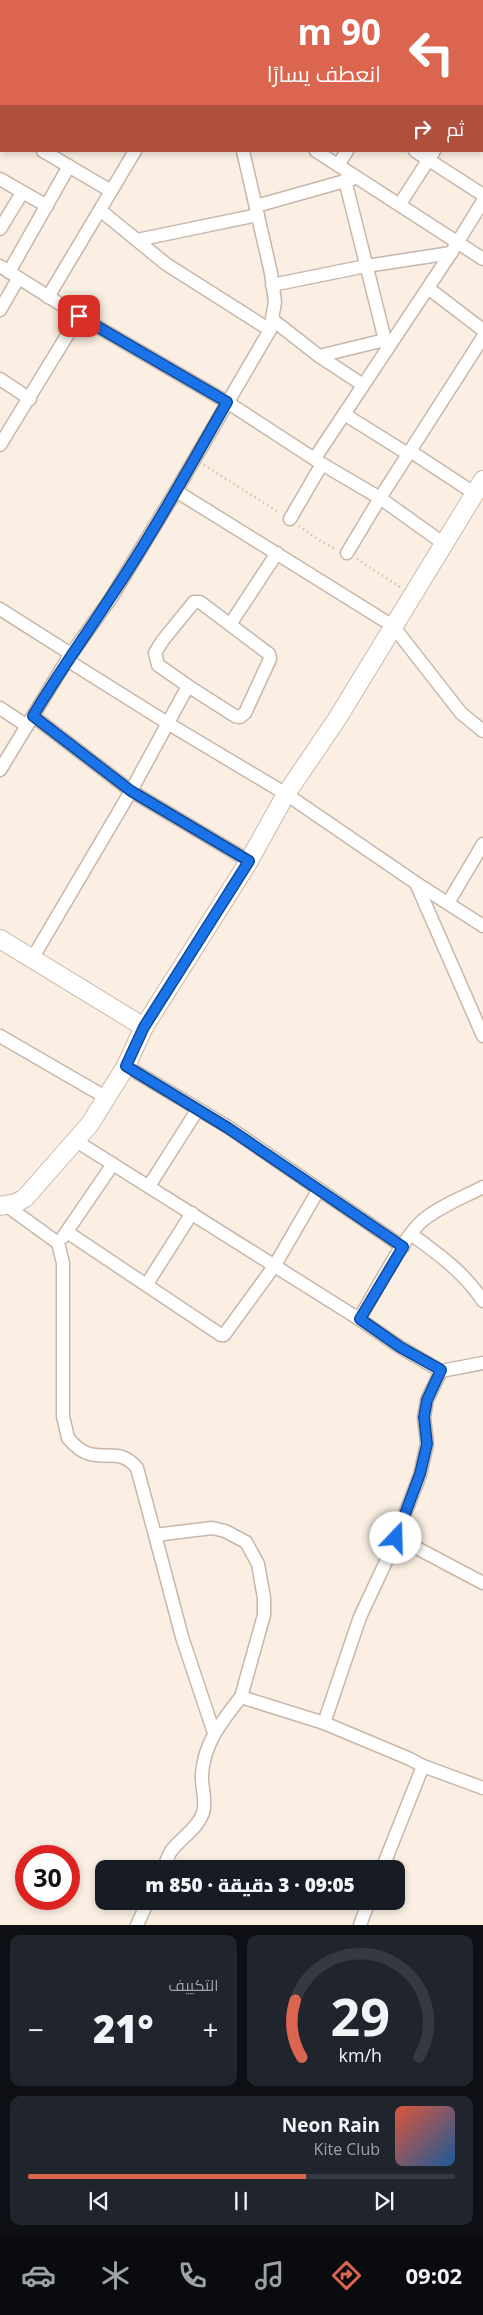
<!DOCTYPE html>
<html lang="ar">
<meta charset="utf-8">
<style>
:root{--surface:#171b24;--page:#20242c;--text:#f1f3f6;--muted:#9ea1a6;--line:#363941;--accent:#db654f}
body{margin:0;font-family:"Open Sans",Cairo,sans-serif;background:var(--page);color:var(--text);direction:rtl;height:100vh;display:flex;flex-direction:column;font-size:19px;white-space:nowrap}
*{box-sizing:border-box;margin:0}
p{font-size:16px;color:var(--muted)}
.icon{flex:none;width:28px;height:28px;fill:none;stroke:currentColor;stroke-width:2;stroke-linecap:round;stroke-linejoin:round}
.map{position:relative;height:1925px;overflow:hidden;direction:ltr}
.details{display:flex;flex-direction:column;gap:10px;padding:10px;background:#0d0f14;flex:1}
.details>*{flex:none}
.guide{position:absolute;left:0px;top:0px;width:484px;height:152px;box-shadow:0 2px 8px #0003;direction:rtl;background:#db654f;color:#fff;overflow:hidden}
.speed{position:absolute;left:15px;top:1845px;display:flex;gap:10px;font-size:25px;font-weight:700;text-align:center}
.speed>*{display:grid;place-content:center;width:65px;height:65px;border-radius:50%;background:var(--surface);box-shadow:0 2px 8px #0003;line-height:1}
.speed .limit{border:8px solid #d22;background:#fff;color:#111}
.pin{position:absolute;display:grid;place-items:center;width:42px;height:42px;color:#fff;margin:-21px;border-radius:10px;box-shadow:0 2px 8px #0006}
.me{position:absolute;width:55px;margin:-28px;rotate:21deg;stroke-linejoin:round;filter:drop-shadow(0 0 4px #0008)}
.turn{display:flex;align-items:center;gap:18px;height:105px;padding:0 20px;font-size:22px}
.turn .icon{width:65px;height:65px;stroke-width:2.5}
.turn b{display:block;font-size:35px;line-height:42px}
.then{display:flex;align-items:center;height:48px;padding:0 20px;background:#0003;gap:10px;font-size:19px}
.big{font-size:38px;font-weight:800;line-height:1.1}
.details .card{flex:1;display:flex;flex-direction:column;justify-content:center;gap:8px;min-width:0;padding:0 18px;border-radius:10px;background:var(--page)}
.details .dial{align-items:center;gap:0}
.dial svg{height:130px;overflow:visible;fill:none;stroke:var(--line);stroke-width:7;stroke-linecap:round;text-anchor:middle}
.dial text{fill:var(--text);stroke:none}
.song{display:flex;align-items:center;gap:15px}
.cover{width:60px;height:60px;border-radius:8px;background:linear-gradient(135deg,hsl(10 70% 55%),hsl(210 70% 35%))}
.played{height:5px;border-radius:2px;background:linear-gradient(90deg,var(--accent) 65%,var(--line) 65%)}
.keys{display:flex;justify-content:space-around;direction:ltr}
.heat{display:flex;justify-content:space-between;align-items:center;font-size:28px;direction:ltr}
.details .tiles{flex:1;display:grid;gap:10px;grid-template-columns:1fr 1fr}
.card:last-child{grid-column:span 2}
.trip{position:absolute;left:95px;top:1860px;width:310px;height:50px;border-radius:10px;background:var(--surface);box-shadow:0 2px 8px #0003;font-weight:800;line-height:50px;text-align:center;direction:rtl}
.menu{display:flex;height:80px;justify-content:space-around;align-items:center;background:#090b0e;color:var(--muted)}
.menu .icon{width:35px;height:35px}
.menu .selected{color:var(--accent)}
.menu b{font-size:22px;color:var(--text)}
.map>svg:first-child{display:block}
</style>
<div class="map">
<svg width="483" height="1925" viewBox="0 0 483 1925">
<rect width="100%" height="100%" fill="#faefe2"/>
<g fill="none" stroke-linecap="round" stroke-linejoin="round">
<g stroke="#c9b6aa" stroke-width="15">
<g id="street">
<polyline points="54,0 56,1"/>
<polyline points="168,0 170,1"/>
<polyline points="281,0 284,1"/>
<polyline points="114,1 114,0"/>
<polyline points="195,1 195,0"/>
<polyline points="0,56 1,56"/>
<polyline points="482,106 483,105"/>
<polyline points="482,119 483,120"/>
<polyline points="0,126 1,127"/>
<polyline points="43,151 111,191"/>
<polyline points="316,151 483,259"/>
<polyline points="415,151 483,195"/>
<polyline points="338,165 347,151"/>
<polyline points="0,179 47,206"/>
<polyline points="345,180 387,348"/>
<polyline points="400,204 434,151"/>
<polyline points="256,206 352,179"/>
<polyline points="100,210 166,264 270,330"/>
<polyline points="0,229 22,193"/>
<polyline points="137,240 258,215"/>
<polyline points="0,266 79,316 227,402 322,464 380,498 443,543"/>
<polyline points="9,272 69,166"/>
<polyline points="272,285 366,266 451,253"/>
<polyline points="428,288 483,330"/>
<polyline points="48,297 135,151"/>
<polyline points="0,310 18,279"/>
<polyline points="273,320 319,356 363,385"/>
<polyline points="319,356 385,340"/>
<polyline points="0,379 30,399"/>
<polyline points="344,414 408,454"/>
<polyline points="0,445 79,316"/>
<polyline points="410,451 474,493"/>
<polyline points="315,458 451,253 483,201"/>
<polyline points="176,491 393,626 461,713 483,731"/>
<polyline points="290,519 322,464"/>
<polyline points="347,553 380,498 483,337"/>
<polyline points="0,609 71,654"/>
<polyline points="231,623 277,553"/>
<polyline points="67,660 169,724 286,794 416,883 483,926"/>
<polyline points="0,708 27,726"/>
<polyline points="33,716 131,791 249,861"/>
<polyline points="0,770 67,660 111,598 176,491 270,330 275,302 271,273 243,151"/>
<polyline points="416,883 483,1036"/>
<polyline points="448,903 483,844"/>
<polyline points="32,959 131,791 188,686 235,716 240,717 245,713 270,659 269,654 200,602 194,602 163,640 155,653 158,665 188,686"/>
<polyline points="0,1036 107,1098"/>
<polyline points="126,1066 228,1127 403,1247"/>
<path d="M76,1141L359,1319C375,1293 402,1239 422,1221C440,1206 462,1198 483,1187"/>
<polyline points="149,1186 198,1109"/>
<path d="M7,1206L58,1243L63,1263V1416L68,1438C73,1444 81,1452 90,1454C110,1459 121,1449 137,1468L155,1535L212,1528L225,1531L246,1542L258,1564L264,1598V1615L241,1697L324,1723"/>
<polyline points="67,1232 221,1335 224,1335 275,1265 319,1189"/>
<path d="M411,1234C438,1254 464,1272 483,1301"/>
<polyline points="63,1237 113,1164"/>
<polyline points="147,1284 192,1213"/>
<polyline points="359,1319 400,1347 441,1371 483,1363"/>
<polyline points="155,1535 182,1637 214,1733"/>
<polyline points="396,1537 483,1583"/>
<polyline points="423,1766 483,1788"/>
<path d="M163,1869C166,1863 168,1856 171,1851C181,1838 197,1829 203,1813C207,1800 201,1787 202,1774C204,1743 222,1721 241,1697"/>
<polyline points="382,1869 423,1766 410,1759 324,1723 360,1617 389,1555 420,1475 427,1444 424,1417 427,1400 441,1371"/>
<polyline points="137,1925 148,1901"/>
<polyline points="360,1925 369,1901"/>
</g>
</g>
<g stroke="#cfb8aa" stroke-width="20">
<g id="secondary">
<polyline points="0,939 144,1027 249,861 286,794 337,719 483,480"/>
<polyline points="0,1206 16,1203 25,1198 90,1124 126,1066 144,1027"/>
</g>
</g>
<g stroke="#d2af9f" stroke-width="2.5" stroke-dasharray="1 4" stroke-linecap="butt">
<polyline points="204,465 280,513"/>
<polyline points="299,526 322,542 336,549"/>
<polyline points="357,559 400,587"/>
</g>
<use href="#street" stroke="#fff" stroke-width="12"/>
<use href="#secondary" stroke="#fff" stroke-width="18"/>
</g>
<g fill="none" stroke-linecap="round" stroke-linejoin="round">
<g stroke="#114b97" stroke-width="12">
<path id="route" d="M79,316L227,402C189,468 152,535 110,598C84,638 57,675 33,716L131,791L249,861L144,1027L126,1066L228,1128L403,1247L360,1319L400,1347L441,1370L427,1400L424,1417L427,1444L420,1474L396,1538"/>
</g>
<use href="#route" stroke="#1a73e8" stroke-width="9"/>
</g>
</svg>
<div class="speed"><div class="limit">30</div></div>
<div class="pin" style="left:79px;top:316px;background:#d93025"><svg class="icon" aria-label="arrive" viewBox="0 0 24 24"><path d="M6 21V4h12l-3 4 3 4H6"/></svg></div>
<svg class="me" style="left:396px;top:1538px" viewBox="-20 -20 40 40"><circle r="19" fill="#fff"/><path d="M0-13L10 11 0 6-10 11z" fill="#1a73e8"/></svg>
<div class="trip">09:05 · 3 دقيقة · 850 m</div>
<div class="guide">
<div class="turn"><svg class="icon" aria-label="left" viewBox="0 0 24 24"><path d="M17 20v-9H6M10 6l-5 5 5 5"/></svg><div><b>90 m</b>انعطف يسارًا</div></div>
<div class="then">ثم<svg class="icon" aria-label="right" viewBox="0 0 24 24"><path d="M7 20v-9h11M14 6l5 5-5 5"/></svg></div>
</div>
</div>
<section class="details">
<div class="tiles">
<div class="card dial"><svg viewBox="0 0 100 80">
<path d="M14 69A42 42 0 1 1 86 69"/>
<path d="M14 69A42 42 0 0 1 10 34" stroke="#db654f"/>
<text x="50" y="56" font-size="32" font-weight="700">29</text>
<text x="50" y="72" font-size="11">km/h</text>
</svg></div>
<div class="card"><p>التكييف</p>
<div class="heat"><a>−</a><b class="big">21°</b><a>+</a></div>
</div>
<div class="card">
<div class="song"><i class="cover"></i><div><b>Neon Rain</b><p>Kite Club</p></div></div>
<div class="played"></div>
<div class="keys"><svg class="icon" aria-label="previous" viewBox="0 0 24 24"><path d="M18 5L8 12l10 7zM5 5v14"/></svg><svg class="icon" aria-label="pause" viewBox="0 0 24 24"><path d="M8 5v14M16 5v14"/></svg><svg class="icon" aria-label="next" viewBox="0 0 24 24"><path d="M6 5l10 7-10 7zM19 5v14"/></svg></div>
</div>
</div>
</section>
<nav class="menu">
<b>09:02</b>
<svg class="icon selected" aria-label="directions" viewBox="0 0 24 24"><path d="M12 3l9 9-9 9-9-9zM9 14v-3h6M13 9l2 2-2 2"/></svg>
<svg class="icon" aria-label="music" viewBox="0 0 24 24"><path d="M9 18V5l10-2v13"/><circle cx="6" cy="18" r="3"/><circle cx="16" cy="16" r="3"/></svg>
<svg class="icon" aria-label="phone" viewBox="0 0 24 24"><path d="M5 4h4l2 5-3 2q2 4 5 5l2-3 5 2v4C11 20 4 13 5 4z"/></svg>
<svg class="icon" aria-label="climate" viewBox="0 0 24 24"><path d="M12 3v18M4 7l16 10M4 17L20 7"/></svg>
<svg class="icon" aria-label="car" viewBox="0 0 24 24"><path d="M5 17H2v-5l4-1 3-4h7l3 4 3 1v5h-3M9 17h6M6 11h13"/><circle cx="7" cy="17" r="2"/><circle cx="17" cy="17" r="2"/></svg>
</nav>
